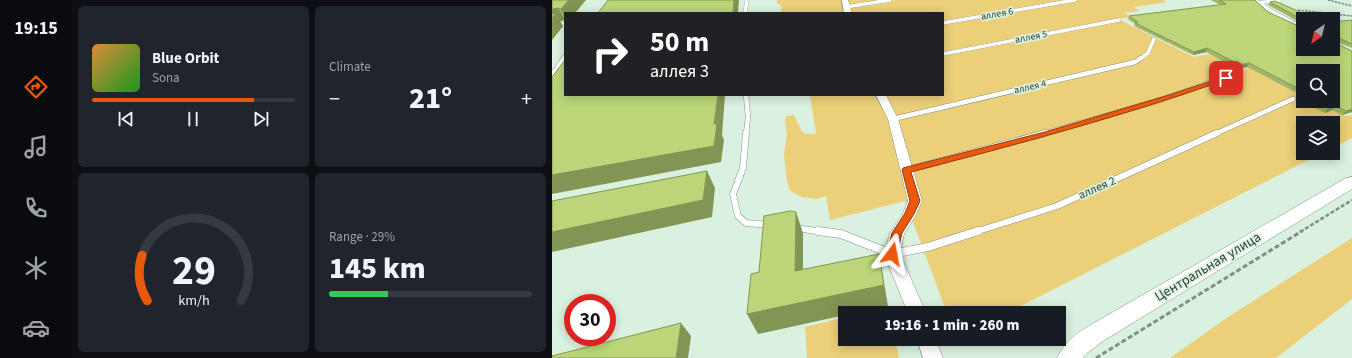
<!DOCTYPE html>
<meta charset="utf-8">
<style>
:root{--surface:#171b24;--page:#20242c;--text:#f1f3f6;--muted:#9ea1a6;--line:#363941;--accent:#ea580c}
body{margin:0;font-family:"Source Sans 3",sans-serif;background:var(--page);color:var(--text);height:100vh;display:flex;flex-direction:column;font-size:15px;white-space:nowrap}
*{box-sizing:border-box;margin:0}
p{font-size:13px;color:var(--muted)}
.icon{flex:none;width:22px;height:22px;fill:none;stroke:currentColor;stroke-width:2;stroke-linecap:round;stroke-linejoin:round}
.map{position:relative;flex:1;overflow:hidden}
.drawer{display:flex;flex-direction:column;gap:6px;padding:6px;background:#0d0f14;width:480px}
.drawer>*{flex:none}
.hud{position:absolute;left:12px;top:12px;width:380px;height:84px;border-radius:0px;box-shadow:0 2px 10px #0003;background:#202124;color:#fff;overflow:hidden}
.needle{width:26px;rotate:215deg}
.fabs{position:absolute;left:744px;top:12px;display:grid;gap:8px}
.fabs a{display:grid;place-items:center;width:44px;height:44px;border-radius:0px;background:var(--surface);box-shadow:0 2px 10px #0003;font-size:20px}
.speed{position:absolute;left:12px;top:294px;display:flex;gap:8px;font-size:20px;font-weight:700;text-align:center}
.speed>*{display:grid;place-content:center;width:52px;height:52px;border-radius:50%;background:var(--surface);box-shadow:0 2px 10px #0003;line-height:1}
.speed .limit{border:6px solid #d22;background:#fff;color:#111}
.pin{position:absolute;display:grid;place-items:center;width:34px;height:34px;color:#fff;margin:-17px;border-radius:8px;box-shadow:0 2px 6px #0006}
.me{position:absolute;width:44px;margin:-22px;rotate:13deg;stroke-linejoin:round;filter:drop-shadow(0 0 3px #0008)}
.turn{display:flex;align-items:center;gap:14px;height:84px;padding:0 20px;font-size:18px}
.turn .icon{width:52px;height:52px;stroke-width:2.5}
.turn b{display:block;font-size:28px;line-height:34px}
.big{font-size:30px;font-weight:800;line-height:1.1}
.drawer .tile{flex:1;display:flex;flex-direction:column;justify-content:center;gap:6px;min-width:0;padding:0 14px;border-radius:6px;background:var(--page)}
.drawer .dial{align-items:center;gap:0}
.dial svg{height:104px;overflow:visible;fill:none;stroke:var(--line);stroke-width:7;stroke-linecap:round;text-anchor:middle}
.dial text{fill:var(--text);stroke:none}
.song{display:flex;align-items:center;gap:12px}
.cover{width:48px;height:48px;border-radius:6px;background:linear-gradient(135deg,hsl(30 70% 55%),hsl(120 70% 35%))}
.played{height:4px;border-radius:2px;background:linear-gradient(90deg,var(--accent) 80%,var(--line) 80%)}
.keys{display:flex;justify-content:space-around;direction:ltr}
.heat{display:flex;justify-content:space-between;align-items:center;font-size:22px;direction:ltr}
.charge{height:6px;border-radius:3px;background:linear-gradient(90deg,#34c759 29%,var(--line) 0)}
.drawer .tiles{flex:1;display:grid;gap:6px;grid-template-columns:repeat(2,1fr)}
.trip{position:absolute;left:286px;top:306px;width:228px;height:40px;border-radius:0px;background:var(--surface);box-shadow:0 2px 10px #0003;font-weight:800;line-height:40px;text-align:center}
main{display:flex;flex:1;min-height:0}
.menu{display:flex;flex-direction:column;width:72px;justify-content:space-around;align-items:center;background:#090b0e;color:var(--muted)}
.menu .icon{width:28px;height:28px}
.menu .selected{color:var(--accent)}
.menu b{font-size:18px;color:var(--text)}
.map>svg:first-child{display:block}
</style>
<main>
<nav class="menu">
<b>19:15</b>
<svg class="icon selected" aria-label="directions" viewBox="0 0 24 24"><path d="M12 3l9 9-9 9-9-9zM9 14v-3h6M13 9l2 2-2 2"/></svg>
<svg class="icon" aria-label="music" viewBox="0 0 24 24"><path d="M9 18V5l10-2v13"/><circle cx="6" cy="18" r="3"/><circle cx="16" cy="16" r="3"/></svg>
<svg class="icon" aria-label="phone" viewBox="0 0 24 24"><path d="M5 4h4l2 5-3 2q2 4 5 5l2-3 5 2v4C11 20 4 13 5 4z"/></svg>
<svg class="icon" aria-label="climate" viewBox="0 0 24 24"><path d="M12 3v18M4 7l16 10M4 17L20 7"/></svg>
<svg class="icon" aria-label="car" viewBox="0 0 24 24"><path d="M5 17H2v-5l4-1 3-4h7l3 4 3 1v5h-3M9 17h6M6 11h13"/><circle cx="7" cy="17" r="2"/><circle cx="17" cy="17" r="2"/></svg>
</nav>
<section class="drawer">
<div class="tiles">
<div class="tile">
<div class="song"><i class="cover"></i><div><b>Blue Orbit</b><p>Sona</p></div></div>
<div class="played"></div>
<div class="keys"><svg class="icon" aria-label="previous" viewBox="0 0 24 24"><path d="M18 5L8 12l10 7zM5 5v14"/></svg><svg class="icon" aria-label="pause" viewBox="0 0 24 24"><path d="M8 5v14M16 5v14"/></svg><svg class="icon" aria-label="next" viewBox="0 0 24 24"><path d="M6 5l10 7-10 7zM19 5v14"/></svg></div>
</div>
<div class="tile"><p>Climate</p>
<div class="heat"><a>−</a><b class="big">21°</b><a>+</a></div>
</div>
<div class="tile dial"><svg viewBox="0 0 100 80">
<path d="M14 69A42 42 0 1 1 86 69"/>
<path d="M14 69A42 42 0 0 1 10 34" stroke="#ea580c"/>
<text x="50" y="56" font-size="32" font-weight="700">29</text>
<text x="50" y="72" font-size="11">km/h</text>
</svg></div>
<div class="tile"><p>Range · 29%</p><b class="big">145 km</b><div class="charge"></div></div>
</div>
</section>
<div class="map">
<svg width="800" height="358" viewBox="0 0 800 358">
<rect width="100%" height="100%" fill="#daf1df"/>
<g fill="#ebd079">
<polygon points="225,0 611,0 615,2 582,7 588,11 573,13 578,17 566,19 642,57 658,54 689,70 697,68 751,96 751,101 761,101 794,116 800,115 800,138 781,148 781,123 751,123 751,153 770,153 455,313 395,313 353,201 278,220 274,196 265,199 250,197 240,192 237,189 234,175 232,154 235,133 233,122 234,116 242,115 250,132 255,134 264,134 258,95 391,95 391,13 228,13 230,6 225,3"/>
<polygon points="800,238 800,299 724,358 618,358 676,317"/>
<polygon points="293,317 293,339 343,339 347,358 255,358 253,327"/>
</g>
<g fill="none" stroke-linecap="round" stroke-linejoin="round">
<g stroke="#809584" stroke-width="4">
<g id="service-far3">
<polyline points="706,3 728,0"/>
<polyline points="294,7 338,0"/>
<polyline points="193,13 195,0"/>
<polyline points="391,23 523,0"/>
<polyline points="0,24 13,23"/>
<polyline points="391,54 567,20"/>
<polyline points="12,59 13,57"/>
<polyline points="588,59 596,53 602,39"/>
</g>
</g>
<g stroke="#809584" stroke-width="5.5">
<g id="service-far2">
<polyline points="0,75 12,58"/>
<polyline points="194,95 196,117 194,134"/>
<polyline points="341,119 583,62 589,58"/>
<polyline points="491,134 608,100 688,72"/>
<polyline points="663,134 741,99"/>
</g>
</g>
<g stroke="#809584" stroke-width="7">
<g id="service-far1">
<polyline points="194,133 191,168 181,194 186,216 194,223 218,225"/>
<polyline points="355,170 494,133"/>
<polyline points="243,228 273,232"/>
<polyline points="423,232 505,206 665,133"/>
</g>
</g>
<g stroke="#809584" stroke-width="9">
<polyline id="service" points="266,231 289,234 340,254 376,247 426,231"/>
</g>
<g stroke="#809584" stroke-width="1">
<g id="minor">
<polygon points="290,0 296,0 300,13 292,13"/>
<polygon points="699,0 706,0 721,10 751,26 751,31 715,14"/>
<polygon points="324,95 334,95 346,119 370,201 364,215 352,234 348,254 374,313 356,313 332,254 338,233 351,213 356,201 336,119"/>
<polygon points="365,339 383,339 391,358 371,358"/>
</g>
</g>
<g stroke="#809584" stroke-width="1">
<path id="tertiary" d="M800,177V189L551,341L535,353L531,358H505C512,343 522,335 535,327L794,178Z"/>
</g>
<g stroke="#819084" stroke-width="1.5" stroke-dasharray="2.5 1" stroke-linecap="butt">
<polyline points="776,0 800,6"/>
<polyline points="746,10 800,16"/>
</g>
<polyline stroke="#819084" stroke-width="2.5" stroke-dasharray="4 2" stroke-linecap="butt" points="748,232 800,200"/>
<polyline stroke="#819084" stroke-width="3" stroke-dasharray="5 2.5" stroke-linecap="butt" points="544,358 750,231"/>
<use href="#service-far3" stroke="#fff" stroke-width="3.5"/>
<use href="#service-far2" stroke="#fff" stroke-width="4.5"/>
<use href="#service-far1" stroke="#fff" stroke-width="6"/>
<use href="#service" stroke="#fff" stroke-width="8"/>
<use href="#minor" fill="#fff" fill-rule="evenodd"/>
<use href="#tertiary" fill="#fff" fill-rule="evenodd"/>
</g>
<g fill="#a1b767">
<polygon points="0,0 34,0 23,13 13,13 13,20 8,21 11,26 0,40"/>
<polygon points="659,0 703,0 751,49 781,22 800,20 800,48 782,41 800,112 790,115 780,110 773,113 749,102 751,98 751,101 781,101 751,71 751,96 695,67 686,69 654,52 641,55 582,26 583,24 576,19 577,16 668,5"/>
<polygon points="718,2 751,19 751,24 716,5"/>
</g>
<g fill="#839554">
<polygon points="17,0 34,0 23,13 13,13 13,17 9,9"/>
<polygon points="182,0 187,0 186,13 181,13"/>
<polygon points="6,8 13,20 8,21 11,26 0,40 0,9"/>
<polygon points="655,48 654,52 641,55 642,52"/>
<polygon points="697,63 695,67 686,69 688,65"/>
<polygon points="166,95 173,95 170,135 172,140 169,162 0,194 0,175 162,124"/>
<polygon points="783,106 780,110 773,113 776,108"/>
<polygon points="800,109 800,112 790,115 794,111"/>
<polygon points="155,171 163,188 160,217 0,252 0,232"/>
<polygon points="244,212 251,233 251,292 243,271"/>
<polygon points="327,254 336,306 303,313 293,313 293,315 206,334 195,314"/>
<polygon points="129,323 139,336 136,358 124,358"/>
</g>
<g fill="#bbd578" stroke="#839554">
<polygon points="0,0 17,0 9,9 6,8 0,9"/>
<polygon points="56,0 182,0 181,13 46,13"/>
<polygon points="667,0 703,0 716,12 751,28 751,49 781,49 781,22 800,20 800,44 782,36 783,43 800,51 800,109 794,111 783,106 776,108 760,101 781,101 781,71 751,71 751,91 697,63 688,65 655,48 642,52 583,23 586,22 577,16 674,4"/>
<polygon points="723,1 764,19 751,19 751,20 718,2"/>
<polygon points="0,14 4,14 0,18"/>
<polygon points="13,60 13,95 166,95 162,124 165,124 162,146 0,175 0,77"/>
<polygon points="155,171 151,200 0,232 0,201"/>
<polygon points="238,211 244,212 243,271 327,254 332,285 195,314 199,274 207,272 212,216"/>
<polygon points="129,323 124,358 0,358 0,356"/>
</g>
<path fill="#ea580c" stroke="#983908" d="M674,76L677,78L676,79C572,116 466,144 359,172L368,201L362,214L350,233L344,257L340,258L336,257L335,254L340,233L353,213L358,201L350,170L351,168L493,132L617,95Z"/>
<g text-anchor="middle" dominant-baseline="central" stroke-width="3.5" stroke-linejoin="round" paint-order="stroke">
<g font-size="10" fill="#374038" stroke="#daf1df">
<text transform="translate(445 14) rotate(-10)">аллея 6</text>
<text transform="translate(479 37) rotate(-11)">аллея 5</text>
<text transform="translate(478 87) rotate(-13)">аллея 4</text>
</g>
<g font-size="12" fill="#374038" stroke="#daf1df">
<text transform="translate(545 188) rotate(-24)">аллея 2</text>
</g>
<g font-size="14" fill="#374038" stroke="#daf1df">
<text transform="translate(656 267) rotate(-31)">Центральная улица</text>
</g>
</g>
</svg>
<div class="fabs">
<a><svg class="needle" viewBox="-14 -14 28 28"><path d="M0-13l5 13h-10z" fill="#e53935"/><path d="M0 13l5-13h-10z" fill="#9ea1a6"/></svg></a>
<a><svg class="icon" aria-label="search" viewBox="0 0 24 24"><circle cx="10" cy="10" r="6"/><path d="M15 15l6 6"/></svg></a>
<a><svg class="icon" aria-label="layers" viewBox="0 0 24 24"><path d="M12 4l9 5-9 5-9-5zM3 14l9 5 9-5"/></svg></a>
</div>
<div class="speed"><div class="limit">30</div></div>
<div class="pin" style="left:674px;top:78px;background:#d93025"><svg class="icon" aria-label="arrive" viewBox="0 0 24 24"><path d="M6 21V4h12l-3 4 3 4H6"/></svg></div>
<svg class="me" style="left:340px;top:254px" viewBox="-20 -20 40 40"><path d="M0-17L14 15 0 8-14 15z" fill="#ea580c" stroke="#fff" stroke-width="4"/></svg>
<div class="trip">19:16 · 1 min · 260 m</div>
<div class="hud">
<div class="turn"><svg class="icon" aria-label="right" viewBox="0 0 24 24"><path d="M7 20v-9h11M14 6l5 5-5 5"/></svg><div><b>50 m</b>аллея 3</div></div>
</div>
</div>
</main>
